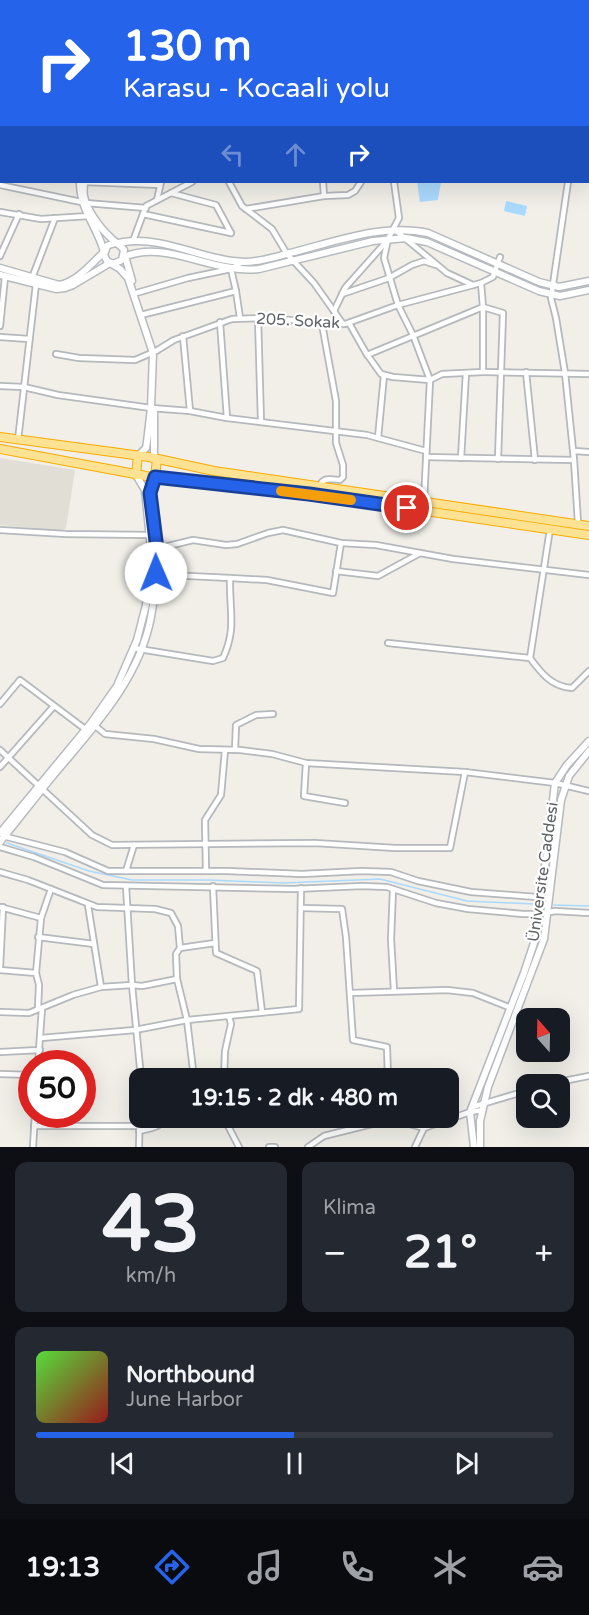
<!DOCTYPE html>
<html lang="tr">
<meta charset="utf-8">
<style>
:root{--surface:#171b24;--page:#242831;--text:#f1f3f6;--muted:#9ea1a6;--line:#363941;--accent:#2563eb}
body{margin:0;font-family:"Varela Round",sans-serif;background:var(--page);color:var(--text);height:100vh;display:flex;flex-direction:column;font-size:22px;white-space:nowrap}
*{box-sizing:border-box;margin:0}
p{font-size:20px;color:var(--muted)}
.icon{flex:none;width:33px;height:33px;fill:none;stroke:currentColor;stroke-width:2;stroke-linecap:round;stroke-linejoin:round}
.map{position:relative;height:1147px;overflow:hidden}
.panel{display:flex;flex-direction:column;gap:15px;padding:15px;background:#0d0f14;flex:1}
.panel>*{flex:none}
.guide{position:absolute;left:0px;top:0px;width:590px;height:183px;box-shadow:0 6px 24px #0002;background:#2563eb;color:#fff;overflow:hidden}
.needle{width:39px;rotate:340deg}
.fabs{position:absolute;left:516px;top:1008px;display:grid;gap:12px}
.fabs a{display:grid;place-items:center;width:54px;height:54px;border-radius:12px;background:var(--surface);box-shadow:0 6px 24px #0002;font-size:30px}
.speed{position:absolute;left:18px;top:1050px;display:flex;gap:12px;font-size:30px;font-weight:700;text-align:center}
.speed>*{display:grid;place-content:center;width:78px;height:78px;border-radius:50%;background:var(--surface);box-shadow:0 6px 24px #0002;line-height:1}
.speed .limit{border:9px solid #d22;background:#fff;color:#111}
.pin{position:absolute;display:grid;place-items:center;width:51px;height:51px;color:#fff;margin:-26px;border:3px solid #fff;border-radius:50%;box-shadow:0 2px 6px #0007}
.me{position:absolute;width:66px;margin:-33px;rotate:359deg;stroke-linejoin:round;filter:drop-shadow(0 0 4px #0008)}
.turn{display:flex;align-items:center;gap:21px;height:126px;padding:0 24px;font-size:27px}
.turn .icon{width:78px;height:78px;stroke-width:2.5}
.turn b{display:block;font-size:42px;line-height:51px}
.lanes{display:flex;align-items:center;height:57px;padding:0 24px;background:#0003;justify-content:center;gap:30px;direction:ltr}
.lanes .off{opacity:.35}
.big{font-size:45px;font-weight:800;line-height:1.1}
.panel .card{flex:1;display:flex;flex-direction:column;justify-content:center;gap:9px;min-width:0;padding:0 21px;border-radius:12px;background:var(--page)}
.panel .dial{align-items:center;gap:0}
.dial b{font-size:78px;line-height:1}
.song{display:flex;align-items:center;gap:18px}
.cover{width:72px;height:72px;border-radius:9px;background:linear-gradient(135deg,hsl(110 70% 55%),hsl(0 70% 35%))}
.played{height:6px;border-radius:3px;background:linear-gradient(90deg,var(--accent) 50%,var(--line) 50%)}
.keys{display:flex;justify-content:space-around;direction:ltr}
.heat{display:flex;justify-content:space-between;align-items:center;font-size:33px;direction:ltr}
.panel .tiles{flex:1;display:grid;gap:15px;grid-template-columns:1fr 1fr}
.card:last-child{grid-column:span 2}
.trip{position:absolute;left:129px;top:1068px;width:330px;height:60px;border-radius:12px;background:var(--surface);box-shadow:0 6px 24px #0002;font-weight:800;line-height:60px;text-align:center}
.dock{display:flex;height:96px;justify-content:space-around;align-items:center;background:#090b0e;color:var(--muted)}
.dock .icon{width:42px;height:42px}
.dock .active{color:var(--accent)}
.dock b{font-size:27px;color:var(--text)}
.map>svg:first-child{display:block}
</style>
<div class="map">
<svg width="589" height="1147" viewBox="0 0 589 1147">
<rect width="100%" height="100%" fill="#f1efe8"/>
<polygon fill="#e1ded6" points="0,458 75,470 66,528 62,531 0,525"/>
<polygon fill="#fbf3d9" points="0,0 368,0 382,1 2,2 1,11"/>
<g fill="#aadaff">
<polygon points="417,182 441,182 438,200 420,202"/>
<polygon points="506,201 527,206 525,216 504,211"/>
</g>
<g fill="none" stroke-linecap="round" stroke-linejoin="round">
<g stroke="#aadaff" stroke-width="1.5">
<polyline points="7,843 89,871 132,880 210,880 283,883 380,879 467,901 534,904"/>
<polyline points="554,905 589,906"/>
</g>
<g stroke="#b5b8bc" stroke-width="8">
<g id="street">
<polyline points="0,129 2,129"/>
<polyline points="0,156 2,156"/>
<polyline points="84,182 160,185"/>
<polyline points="229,182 242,206 272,229 287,254 314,283 343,324"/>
<polyline points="323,182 324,196"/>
<polyline points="394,182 399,218 388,239 384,258 398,305 413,335 430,380 424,501"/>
<polyline points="0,185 86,203 146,208"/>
<polyline points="171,193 216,205 231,233"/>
<polyline points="157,200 161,182"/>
<polyline points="246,209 324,196 348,195 355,191 361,182"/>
<polyline points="0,212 41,219 89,216"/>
<polyline points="143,214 231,233"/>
<polyline points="395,230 447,273 473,285"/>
<polyline points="133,241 146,206 192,182"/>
<polyline points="0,256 19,214"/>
<polyline points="231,269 236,291 240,318"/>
<polyline points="32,278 55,218"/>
<polyline points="481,283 483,307 503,313 498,459"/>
<polyline points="133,294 188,278 231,269 242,262"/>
<polyline points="342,294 389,278 412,265 424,261 436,265"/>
<polyline points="334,311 345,288 386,242"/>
<polyline points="141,315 236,291"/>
<polyline points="258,318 261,422"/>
<polyline points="220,322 227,418"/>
<polyline points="349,323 366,353 381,374 393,377 430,380 442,374 483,372 483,307 367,355"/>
<polyline points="0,326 5,277"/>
<polyline points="183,336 190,411"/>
<polyline points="0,337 29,339"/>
<polyline points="56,354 79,358 135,360 156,351 174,340 232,319 263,318 345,324 398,305 481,283 493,277 500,257"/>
<polyline points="483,372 589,374"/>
<polyline points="526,372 535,460"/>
<polyline points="0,386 24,387 58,395 151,408 190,411 227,418 367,435 426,451"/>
<polyline points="378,438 384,375"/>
<polyline points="18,440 36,284"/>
<polyline points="574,451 589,452"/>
<polyline points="426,457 574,460 565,373 556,318 551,298 568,182"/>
<polyline points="461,458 466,373"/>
<polyline points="574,460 578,523"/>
<path d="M319,486C324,477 330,479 340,480L343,477V465L336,443V401L322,324"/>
<polyline points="0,530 66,534 150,535"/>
<polyline points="156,549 193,540 226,545 237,544 268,533 283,530 341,543 376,545 453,559 589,575"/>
<polyline points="336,571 378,576 420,553"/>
<polyline points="230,578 267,580 333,593 341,543"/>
<polyline points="388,643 530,658 550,529"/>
<path d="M133,648L213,661L223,658C237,628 229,610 230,578L149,574"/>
<path d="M530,658C541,673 552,687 572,688L589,671"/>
<polyline points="0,704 20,680 85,729"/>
<polyline points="93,724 105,734 154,739 199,749 240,750 272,754 306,763 465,772 555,783 589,791"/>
<polyline points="0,750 92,835 112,845 315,843 395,848 450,848 465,772"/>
<polyline points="235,750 236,725 256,715 273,714"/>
<polyline points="306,763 304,796 345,803"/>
<polyline points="0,767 54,706"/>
<polyline points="3,836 65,852 108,871 228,871 302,874 362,871 391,872 418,881 471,892 549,898"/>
<polyline points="0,847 34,857 103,885 294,889 362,886 387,887 436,903 468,909 523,914 540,914 555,911 589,913"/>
<polyline points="126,871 134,845"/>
<polyline points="206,871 205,820 221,795 225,750"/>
<polyline points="0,872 28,880 97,907 155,909 171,913 178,926 180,948"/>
<polyline points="126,886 132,985 142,986 177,979 176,954 180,948 215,943"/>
<polyline points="213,886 216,953 257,971 262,1012"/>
<polyline points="393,889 391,939 394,991"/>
<polyline points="88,905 101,987"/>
<polyline points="0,907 41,918"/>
<polyline points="301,908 342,909 346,937 353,1040 387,1047 388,1078"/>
<polyline points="38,937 94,944"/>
<polyline points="0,967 3,907"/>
<polyline points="0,970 36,973 39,985 38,1009"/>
<polyline points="36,973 41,918 51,889"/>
<polyline points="177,979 187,1020 194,1078"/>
<polyline points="350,993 447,990 473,993 511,1008"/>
<polyline points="0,1012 29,1013 73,995 101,987 132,985 141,1078"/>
<polyline points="41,1038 135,1030 187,1020 299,1009 301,888"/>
<polyline points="0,1052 40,1050"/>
<polyline points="38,1064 42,1008"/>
<polyline points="0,1074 32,1075"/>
<polyline points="224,1078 225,1051 231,1024 229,1016"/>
<polyline points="548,1084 589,1076"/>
<polyline points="472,1107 526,1091"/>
<polyline points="226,1118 227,1124 239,1147"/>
<polyline points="34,1126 139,1126"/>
<path d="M139,1131C149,1129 161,1127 166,1118"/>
<polyline points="33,1147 35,1114"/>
<polyline points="139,1147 140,1107"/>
<polyline points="269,1147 275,1147"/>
<polyline points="308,1147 324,1136 372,1124 388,1123 409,1124 424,1128 470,1112 483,1110"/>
<polyline points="415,1147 424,1128"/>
</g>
</g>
<g stroke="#b6babf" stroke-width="9">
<g id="secondary">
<path d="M84,182C84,186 83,192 84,196C86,209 100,228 110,237C114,242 120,244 124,250L122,260L113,264L107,261L104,255L107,246C112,243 118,243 124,242C166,236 204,261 245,262C260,262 275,257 290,253C335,242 382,223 428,233L539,282L559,287L589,281"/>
<polyline points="125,256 132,281"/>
<path d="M124,257C167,239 211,274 259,269L373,241L406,238L427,242L539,291L560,296L589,290"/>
<path d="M0,268L59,285C78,281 90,265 104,252C97,225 80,211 80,182"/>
<polyline points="0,275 56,289 65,288 73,285 110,263 120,269 128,278 153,353 151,408 147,442 146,448 138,456"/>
<polyline points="154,410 154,456 157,459"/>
<polyline points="0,833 91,723 117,686 137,640 146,605 151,549 145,490 136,475"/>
<path d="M0,842C17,821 34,799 51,778C91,730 139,681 151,617C155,595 157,571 157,549C156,526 145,498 155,477"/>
<polyline points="474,1147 470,1112 524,973 537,934 555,783 567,765 589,741"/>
<polyline points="480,1147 480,1121 488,1087 544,939 561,800 569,776 589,751"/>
</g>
</g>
<g stroke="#f2c960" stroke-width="10">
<g id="primary">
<polyline points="0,24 2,24"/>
<polyline points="0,33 2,34"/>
<polyline points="588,96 589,97"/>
<polyline points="588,106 589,106"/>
</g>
</g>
<g stroke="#f9ab00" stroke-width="10">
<g id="highway">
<polyline points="0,437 149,457 214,471 589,526"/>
<polyline points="0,449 146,476 309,494 589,535"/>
<polyline points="136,475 138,456"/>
<polyline points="155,477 157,459"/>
</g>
</g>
<use href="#street" stroke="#fff" stroke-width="4.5"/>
<use href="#secondary" stroke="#fff" stroke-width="6"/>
<use href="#primary" stroke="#fff2af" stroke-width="7"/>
<use href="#highway" stroke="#fde293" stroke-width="8"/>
</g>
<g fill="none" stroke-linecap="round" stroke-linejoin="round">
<g stroke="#184099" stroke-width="15">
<polyline id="route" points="156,573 157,549 150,493 155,477 309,494 407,508"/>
</g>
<use href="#route" stroke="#2563eb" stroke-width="10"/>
<polyline stroke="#f59e0b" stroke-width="10" points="281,491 351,500"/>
</g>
<g text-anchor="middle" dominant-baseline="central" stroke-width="4.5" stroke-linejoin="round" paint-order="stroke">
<g font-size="16" fill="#5f6368" stroke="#fff">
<text transform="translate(298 321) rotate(3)">205. Sokak</text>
<text transform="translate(543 872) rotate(-82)">Üniversite Caddesi</text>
</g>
</g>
</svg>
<div class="fabs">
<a><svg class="needle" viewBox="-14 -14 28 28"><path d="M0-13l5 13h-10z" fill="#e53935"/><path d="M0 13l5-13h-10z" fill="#9ea1a6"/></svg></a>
<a><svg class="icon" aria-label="search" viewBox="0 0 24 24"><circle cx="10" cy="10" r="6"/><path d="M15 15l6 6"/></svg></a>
</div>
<div class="speed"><div class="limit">50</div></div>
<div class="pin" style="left:407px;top:508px;background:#d93025"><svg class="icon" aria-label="arrive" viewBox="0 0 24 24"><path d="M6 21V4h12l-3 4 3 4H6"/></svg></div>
<svg class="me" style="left:156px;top:573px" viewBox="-20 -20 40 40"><circle r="19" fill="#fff"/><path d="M0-13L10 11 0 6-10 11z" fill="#2563eb"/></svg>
<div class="trip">19:15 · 2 dk · 480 m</div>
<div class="guide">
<div class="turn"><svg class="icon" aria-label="right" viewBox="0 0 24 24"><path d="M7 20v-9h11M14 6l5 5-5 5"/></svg><div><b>130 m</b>Karasu - Kocaali yolu</div></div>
<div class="lanes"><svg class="icon off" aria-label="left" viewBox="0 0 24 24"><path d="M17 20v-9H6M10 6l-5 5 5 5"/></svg><svg class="icon off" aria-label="ahead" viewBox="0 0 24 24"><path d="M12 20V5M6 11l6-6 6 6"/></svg><svg class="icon" aria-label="right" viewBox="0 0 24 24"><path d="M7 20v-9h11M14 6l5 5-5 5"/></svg></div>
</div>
</div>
<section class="panel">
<div class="tiles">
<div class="card dial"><b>43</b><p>km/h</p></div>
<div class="card"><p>Klima</p>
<div class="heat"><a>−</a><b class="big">21°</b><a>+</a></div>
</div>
<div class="card">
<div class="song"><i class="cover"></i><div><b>Northbound</b><p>June Harbor</p></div></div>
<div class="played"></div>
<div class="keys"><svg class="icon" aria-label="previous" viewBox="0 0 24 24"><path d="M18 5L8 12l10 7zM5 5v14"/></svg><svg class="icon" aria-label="pause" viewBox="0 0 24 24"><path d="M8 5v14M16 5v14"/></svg><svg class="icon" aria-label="next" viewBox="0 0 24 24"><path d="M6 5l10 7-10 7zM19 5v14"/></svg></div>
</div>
</div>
</section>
<nav class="dock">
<b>19:13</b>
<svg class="icon active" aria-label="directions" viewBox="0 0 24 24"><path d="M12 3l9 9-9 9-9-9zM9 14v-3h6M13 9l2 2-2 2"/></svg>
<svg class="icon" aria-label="music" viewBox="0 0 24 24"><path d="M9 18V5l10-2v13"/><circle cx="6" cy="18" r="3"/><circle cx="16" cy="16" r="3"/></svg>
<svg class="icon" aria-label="phone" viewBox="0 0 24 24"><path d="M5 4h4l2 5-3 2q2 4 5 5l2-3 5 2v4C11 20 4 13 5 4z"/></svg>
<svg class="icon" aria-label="climate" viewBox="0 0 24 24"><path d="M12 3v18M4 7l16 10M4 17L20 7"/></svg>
<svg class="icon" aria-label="car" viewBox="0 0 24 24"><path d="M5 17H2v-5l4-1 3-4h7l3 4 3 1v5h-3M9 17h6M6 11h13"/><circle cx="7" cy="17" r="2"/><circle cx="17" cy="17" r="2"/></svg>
</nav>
